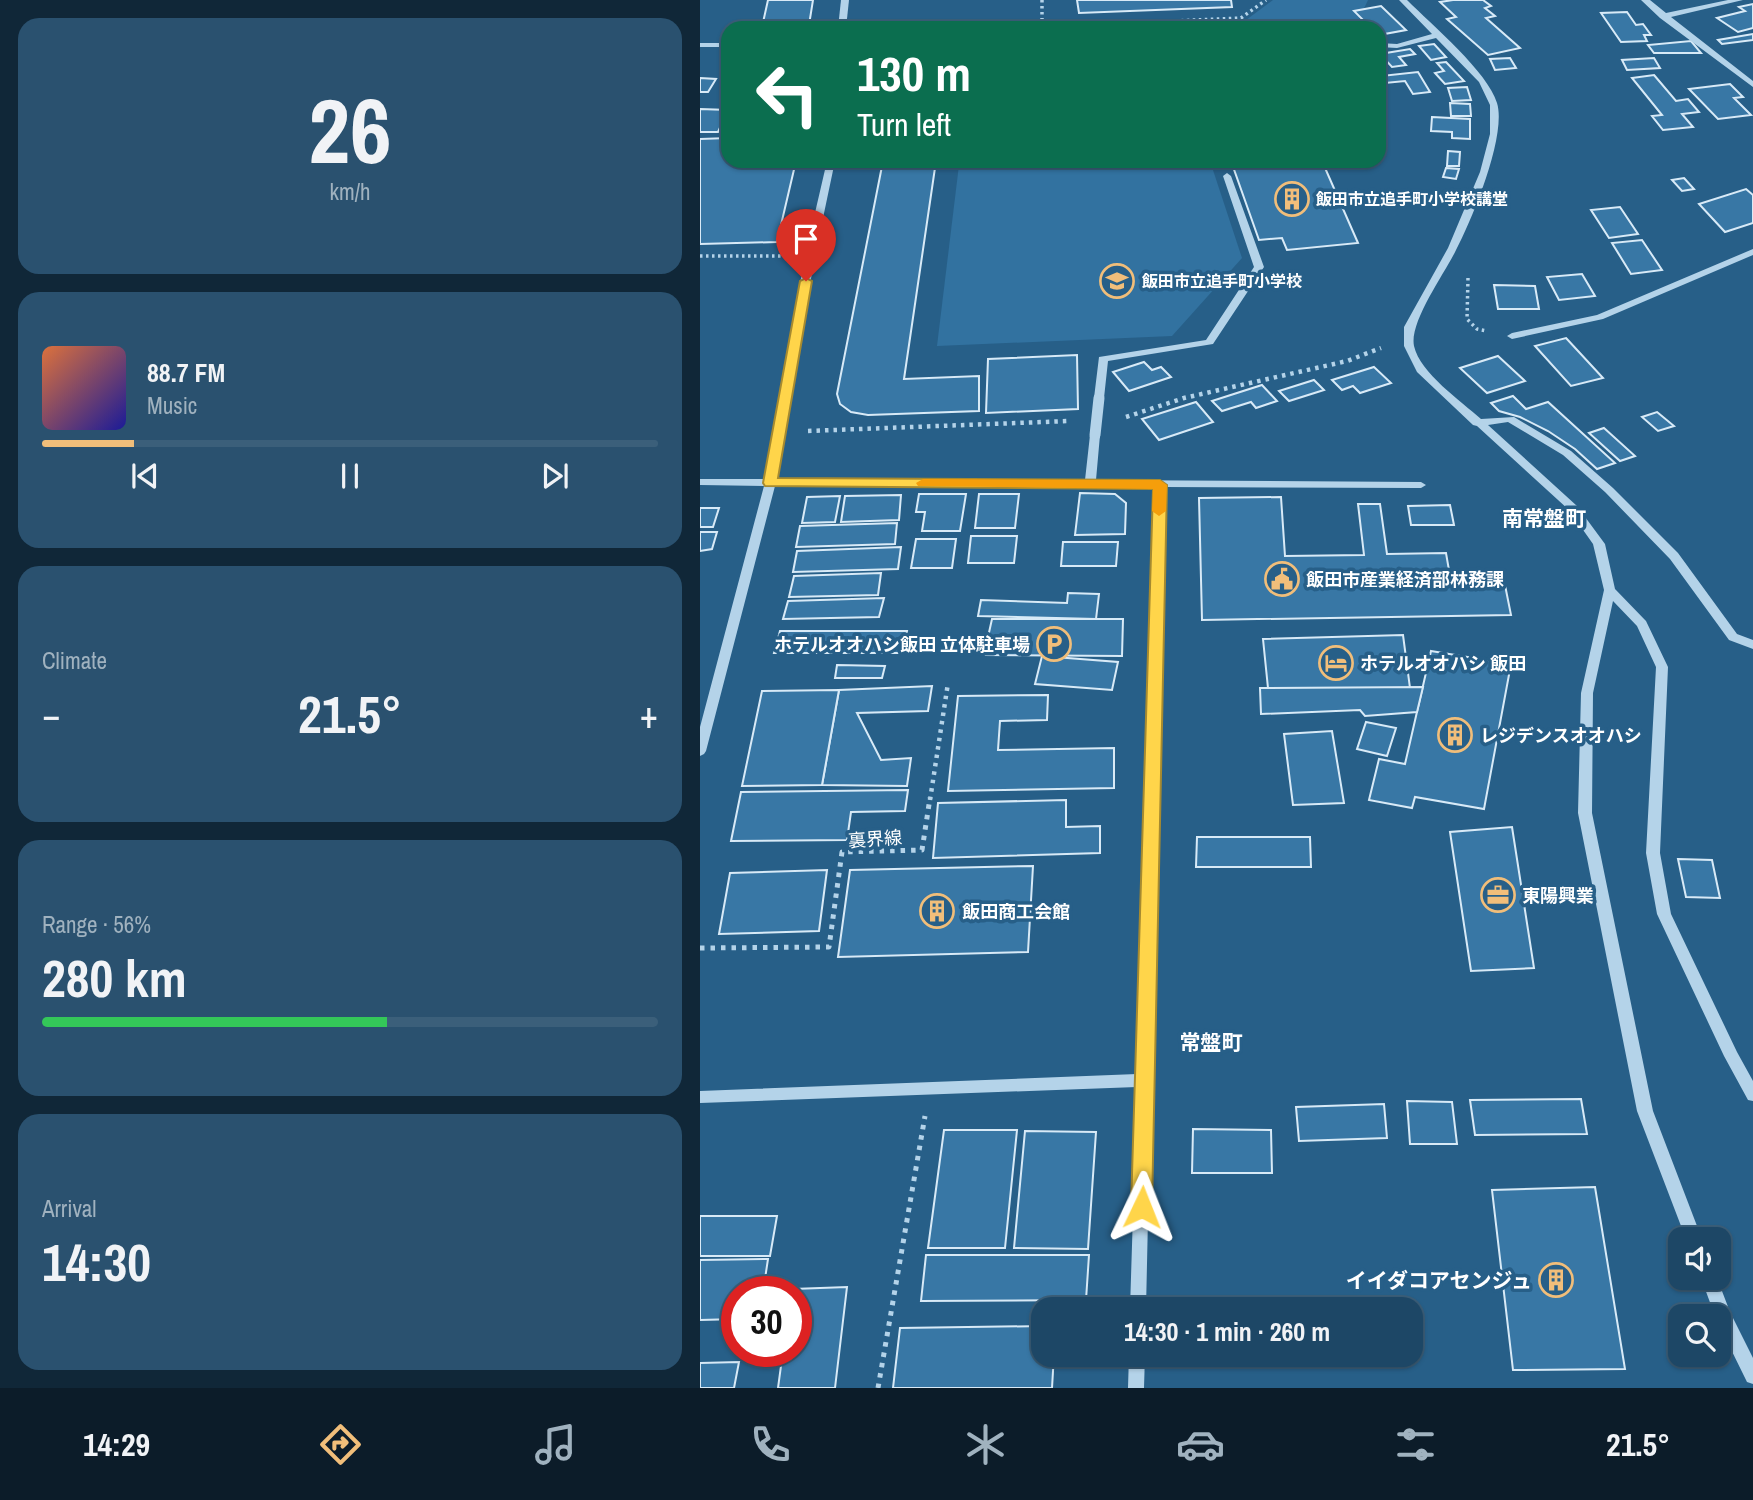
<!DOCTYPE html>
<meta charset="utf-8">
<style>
:root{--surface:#1d4766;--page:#2a516f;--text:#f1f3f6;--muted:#a0b2bf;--line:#3b5f7a;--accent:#f1be7a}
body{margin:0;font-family:"Archivo Narrow","Noto Sans JP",sans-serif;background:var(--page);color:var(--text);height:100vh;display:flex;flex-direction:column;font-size:26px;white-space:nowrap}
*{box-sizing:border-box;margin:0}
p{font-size:23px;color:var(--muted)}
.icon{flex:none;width:38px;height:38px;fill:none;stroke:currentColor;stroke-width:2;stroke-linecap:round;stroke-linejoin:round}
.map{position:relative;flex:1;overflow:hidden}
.sheet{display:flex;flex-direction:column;gap:18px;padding:18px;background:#102738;width:700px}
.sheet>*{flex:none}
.guide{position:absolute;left:21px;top:21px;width:665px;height:147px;border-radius:21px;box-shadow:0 2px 5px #0004,0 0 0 2px var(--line);background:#0b6e4f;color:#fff;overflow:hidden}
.controls{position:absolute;left:968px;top:1227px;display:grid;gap:14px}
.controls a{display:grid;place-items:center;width:63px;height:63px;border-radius:14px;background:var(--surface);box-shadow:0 2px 5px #0004,0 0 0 2px var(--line);font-size:35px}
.speed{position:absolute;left:21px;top:1276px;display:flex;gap:14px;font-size:35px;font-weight:700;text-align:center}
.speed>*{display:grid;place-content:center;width:91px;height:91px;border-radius:50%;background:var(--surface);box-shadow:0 2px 5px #0004,0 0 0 2px var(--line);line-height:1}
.speed .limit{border:10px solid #d22;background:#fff;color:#111}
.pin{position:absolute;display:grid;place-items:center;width:60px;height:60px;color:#fff;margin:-72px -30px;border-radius:50% 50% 50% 0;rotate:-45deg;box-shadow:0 0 7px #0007}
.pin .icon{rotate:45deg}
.me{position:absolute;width:77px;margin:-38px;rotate:2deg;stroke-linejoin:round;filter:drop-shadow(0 0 5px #0008)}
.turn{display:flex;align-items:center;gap:24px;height:147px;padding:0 21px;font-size:32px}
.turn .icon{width:91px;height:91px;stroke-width:2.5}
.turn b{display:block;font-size:49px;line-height:60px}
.big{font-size:52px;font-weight:700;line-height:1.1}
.sheet .widget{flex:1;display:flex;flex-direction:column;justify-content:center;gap:10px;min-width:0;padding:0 24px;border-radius:21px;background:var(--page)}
.sheet .dial{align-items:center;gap:0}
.dial b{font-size:91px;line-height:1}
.song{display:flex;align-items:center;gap:21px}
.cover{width:84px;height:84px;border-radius:10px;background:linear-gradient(135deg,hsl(20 70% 55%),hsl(240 70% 35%))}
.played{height:7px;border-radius:4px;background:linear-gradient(90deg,var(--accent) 15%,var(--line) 15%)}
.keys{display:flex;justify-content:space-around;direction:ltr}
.heat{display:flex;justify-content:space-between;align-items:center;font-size:38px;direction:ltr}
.charge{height:10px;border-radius:5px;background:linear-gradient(90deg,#34c759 56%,var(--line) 0)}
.trip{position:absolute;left:331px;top:1297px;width:392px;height:70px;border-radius:21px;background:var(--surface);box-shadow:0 2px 5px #0004,0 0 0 2px var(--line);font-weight:700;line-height:70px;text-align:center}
.tabs{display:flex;height:112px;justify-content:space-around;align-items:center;background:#0c1c29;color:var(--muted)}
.tabs .icon{width:49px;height:49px}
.tabs .selected{color:var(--accent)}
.tabs b{font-size:32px;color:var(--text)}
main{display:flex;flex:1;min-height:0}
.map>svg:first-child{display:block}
</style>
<main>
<section class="sheet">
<div class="widget dial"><b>26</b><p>km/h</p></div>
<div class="widget">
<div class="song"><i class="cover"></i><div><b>88.7 FM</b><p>Music</p></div></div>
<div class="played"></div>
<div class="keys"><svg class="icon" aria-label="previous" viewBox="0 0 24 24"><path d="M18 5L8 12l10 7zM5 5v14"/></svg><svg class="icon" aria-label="pause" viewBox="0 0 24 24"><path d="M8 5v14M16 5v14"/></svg><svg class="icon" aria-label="next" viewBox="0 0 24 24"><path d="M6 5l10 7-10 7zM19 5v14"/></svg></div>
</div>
<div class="widget"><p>Climate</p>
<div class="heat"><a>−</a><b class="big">21.5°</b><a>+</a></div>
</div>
<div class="widget"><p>Range · 56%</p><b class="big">280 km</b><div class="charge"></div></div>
<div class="widget"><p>Arrival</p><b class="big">14:30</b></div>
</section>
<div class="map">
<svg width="1053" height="1388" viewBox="0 0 1053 1388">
<rect width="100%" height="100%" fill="#275f88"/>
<g fill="#3272a0">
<polygon points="573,0 668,0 655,28 553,28 546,20"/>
<polygon points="511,164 542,258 472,336 237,346 259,165"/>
</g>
<g fill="#3877a5" stroke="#d8eaf7" stroke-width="2">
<polygon points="68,0 113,0 109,25 62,27"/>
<polygon points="377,0 531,0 532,7 379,13"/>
<polygon points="753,0 783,0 791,6 785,8 795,16 786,18 820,48 788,55 747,19 756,17 740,2"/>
<polygon points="1053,4 1053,28 1038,32 1017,18 1045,11 1039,7"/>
<polygon points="681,6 706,30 679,35 679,28 671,28 654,11"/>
<polygon points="927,12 936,25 943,24 951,35 944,35 947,41 921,42 901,13"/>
<polygon points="1053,34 1053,40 1022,44 1018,40"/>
<polygon points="991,41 1001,53 954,53 948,45"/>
<polygon points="734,44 746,57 731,60 719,46"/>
<polygon points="710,49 715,54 699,57 706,65 692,67 680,54"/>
<polygon points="810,58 816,68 795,70 790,59"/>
<polygon points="954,58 960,68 927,70 922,60"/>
<polygon points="746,62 764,81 745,84 735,73 744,71 737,63"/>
<polygon points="718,72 730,92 713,94 705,81 685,83 681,76"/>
<polygon points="954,75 976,101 988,99 999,112 982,114 993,127 963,130 952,116 962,115 932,78"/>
<polygon points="0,78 16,79 8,92 0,92"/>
<polygon points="1030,84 1043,97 1034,98 1051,115 1018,119 989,89"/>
<polygon points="767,87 771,100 752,101 748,88"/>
<polygon points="750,103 770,104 771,116 751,116"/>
<polygon points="0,109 28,110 18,132 0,132"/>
<polygon points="732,117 770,119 770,139 752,138 752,132 731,131"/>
<polygon points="28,138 28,161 96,161 77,242 0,244 0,139"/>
<polygon points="748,151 760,152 759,166 747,166"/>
<polygon points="183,161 236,161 204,379 279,376 279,411 168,415 151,412 140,404 137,394"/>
<polygon points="531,161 622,161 658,243 587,250 582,238 559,240"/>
<polygon points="746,168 759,169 756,179 743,177"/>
<polygon points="984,178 994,189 982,191 972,180"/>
<polygon points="1046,189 1053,195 1053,223 1025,232 999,204"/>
<polygon points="920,207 938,234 909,238 891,210"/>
<polygon points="942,240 962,270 931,274 912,243"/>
<polygon points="882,274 895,296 859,300 847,277"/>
<polygon points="794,285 835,286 839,309 798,309"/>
<polygon points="866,338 903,378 871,386 835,346"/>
<polygon points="377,355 378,409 286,413 288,359"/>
<polygon points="798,356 825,381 787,393 760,368"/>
<polygon points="444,362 452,370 461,367 471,377 429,391 413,372"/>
<polygon points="674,367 691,383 660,393 653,386 642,390 632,380"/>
<polygon points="614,380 624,390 589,401 579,391"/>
<polygon points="562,385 577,401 556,408 551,402 522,411 512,401"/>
<polygon points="813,396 826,409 848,402 915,463 897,469 875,449 848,431 820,417 799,411 791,403"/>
<polygon points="496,402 513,422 459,440 442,419"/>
<polygon points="957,412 974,426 958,431 942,417"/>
<polygon points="904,428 935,456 920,461 889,433"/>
<polygon points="380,493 415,494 426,503 425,534 375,535"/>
<polygon points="219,494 266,494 260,531 222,531 225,512 216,512"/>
<polygon points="279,494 319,494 315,528 275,528"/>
<polygon points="201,495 199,520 141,522 145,496"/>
<polygon points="140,496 135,522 102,523 107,497"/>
<polygon points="581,497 585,556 664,555 658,504 680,504 687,554 746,553 750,576 803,575 811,615 502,620 499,498"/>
<polygon points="750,505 754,525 711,525 708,506"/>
<polygon points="0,508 19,508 13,527 0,527"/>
<polygon points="197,523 195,544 96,547 100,526"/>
<polygon points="0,532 17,532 12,549 0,551"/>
<polygon points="271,536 317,536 314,563 268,563"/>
<polygon points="216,539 256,539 252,568 211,568"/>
<polygon points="363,542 418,542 416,566 361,566"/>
<polygon points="201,547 198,569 93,572 97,551"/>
<polygon points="181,573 178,595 89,597 94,576"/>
<polygon points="368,593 399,594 396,619 278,616 281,600 367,603"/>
<polygon points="184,598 179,617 83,619 88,601"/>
<polygon points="292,619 423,619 422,656 284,655"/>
<polygon points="80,631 207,631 203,653 74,653"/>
<polygon points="703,635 710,688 568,688 563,639"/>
<polygon points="731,651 811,664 784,809 715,797 712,808 669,800 679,759 705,764"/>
<polygon points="342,656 418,662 412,690 335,684"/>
<polygon points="137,665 185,666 182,678 135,678"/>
<polygon points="232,686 228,711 157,713 181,760 211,758 207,786 122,785 139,690"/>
<polygon points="723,687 717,712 665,716 660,710 561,714 560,688"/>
<polygon points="139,690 122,785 42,786 62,691"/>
<polygon points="348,695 347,720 300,721 298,750 414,748 414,788 248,791 258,696"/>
<polygon points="666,722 696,728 687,756 657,749"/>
<polygon points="632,731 644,803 593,805 584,734"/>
<polygon points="208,790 205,811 151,812 147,840 31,841 41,792"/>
<polygon points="366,800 366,827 400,826 400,853 233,858 238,803"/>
<polygon points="812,827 834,968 771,971 750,832"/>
<polygon points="497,837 610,837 611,867 496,867"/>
<polygon points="978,859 1012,860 1020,898 986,897"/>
<polygon points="333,866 328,952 138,957 150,870"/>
<polygon points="127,870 119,931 19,934 30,873"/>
<polygon points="881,1099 887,1134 775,1135 770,1100"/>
<polygon points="707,1101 752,1102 757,1144 710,1144"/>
<polygon points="684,1104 687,1138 599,1141 596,1107"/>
<polygon points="493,1129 571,1130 572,1173 492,1173"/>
<polygon points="244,1130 317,1130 305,1248 228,1248"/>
<polygon points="325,1131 396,1132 388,1249 314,1248"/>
<polygon points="895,1187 925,1369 813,1370 792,1190"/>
<polygon points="0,1216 77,1216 70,1256 0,1256"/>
<polygon points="226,1255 389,1255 386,1300 221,1301"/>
<polygon points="68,1259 63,1292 37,1292 37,1319 0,1320 0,1260"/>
<polygon points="147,1287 135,1388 78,1388 83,1351 96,1351 96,1292 92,1292 93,1289"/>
<polygon points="343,1326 343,1354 354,1354 352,1388 193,1388 200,1328"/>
<polygon points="39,1362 34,1388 0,1388 0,1363"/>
</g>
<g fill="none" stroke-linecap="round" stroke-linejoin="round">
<g stroke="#b4d3e9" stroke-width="3.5" stroke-dasharray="2.5 3.5" stroke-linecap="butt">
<polyline points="342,0 342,27"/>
<polyline points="313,28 541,18 566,0"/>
<polyline points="0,256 81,256"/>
<polyline points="768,278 767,319 777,329 787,331"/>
</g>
<g stroke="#b4d3e9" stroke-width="4.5" stroke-dasharray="3.5 5" stroke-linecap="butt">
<polyline points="426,417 484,398 647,361 681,348"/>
<polyline points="108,431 369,421"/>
<polyline points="230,800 248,683"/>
</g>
<g stroke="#b4d3e9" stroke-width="5" stroke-dasharray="4.5 6" stroke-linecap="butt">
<polyline points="0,948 129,947 142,852 222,850 230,798"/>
<polyline points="178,1388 225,1116"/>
</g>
<g fill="#b4d3e9" fill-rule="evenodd">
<polygon points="141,0 149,0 146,28 138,28"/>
<path d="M699,0H707C732,25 788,72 797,103C807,135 772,220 756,250C745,273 709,322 714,346C720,373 761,401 781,419L814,417L871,451L913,488L978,553L1037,634L1053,640V649L1029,640L970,559L905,492L863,455L808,422L788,425L877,506L905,544L915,589L946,621L968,667L960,853L971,914L1037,1052L1053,1081V1101L1048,1100L1024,1056L957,914L946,853L956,667L937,626L913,601L893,693L892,813L953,1111L1002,1239H986L937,1111L878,813L881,693L904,590L893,544L869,510L777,426L773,425L717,372L704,346V327L748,248L780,172L790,134V105L779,82L736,38L697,48L679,47V43L697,44L732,34Z"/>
<polygon points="941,0 950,0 966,13 1028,0 1043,0 971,17 1053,81 1053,87 960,18"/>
<rect x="0" y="43" width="28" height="4"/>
<polygon points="127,161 135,161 115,256 76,479 385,480 390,435 395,432 400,435 396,480 721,482 726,485 721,488 465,487 452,1076 453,1080 451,1084 446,1309 430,1309 437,1087 0,1103 0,1091 437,1074 455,487 75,486 6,751 4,754 0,756 0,727 64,486 0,485 0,479 65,479 105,256"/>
<polygon points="527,173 531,176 564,267 513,344 408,361 404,398 403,400 395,400 394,398 399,357 506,340 554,267 523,176"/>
<polygon points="1053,249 1053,255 903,319 812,339 807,336 812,333 897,315"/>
<polygon points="1001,1278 1017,1278 1030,1312 1053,1358 1053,1384 1047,1382 1018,1323 1018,1316 1015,1316"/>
<polygon points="429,1354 445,1354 444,1388 428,1388"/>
</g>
<polyline stroke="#b4d3e9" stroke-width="11" points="395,435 399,398"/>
</g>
<polygon fill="#ffd54a" stroke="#a68a30" stroke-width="2" points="106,278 112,281 78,478 460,480 467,485 452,1207 449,1214 442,1216 434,1214 431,1207 453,489 65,486 63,483 100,281"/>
<polygon fill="#f59e0b" points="223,479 460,480 467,485 466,511 459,516 452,511 453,489 218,486 216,483"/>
<defs>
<g id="building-ring" transform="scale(1.75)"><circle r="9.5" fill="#275f88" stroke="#f1be7a" stroke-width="1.5"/><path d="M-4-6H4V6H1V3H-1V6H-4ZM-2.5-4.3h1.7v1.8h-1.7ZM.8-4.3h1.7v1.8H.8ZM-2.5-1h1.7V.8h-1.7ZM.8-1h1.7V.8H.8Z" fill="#f1be7a"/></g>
<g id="school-ring" transform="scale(1.75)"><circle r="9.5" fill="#275f88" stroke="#f1be7a" stroke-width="1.5"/><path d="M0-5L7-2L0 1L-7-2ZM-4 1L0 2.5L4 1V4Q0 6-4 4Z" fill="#f1be7a"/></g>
<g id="civic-ring" transform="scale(1.75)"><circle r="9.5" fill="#275f88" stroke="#f1be7a" stroke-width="1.5"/><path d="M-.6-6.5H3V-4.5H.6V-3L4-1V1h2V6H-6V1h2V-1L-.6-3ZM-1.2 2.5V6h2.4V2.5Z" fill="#f1be7a"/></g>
<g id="parking-ring" transform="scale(1.75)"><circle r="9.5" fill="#275f88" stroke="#f1be7a" stroke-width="1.5"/><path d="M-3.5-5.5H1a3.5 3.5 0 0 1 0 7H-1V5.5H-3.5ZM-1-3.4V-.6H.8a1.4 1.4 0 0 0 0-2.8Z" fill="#f1be7a"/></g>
<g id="hotel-ring" transform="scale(1.75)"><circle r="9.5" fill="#275f88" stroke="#f1be7a" stroke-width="1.5"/><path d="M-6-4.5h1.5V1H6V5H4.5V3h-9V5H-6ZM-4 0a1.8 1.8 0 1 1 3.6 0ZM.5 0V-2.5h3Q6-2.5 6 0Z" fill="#f1be7a"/></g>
<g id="office-ring" transform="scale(1.75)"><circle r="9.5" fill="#275f88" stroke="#f1be7a" stroke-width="1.5"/><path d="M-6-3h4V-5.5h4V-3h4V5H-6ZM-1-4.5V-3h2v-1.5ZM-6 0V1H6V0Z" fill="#f1be7a"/></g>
</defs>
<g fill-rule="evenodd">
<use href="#building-ring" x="592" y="199"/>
<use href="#school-ring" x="417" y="281"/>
<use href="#civic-ring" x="582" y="579"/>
<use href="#parking-ring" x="354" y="644"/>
<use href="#hotel-ring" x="636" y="663"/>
<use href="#building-ring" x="755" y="735"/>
<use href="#office-ring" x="798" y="895"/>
<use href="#building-ring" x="237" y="911"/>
<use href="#building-ring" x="856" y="1280"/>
</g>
<g text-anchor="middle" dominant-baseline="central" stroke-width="7" stroke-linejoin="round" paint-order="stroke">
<g font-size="16" font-weight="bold" fill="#fff" stroke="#275f88" text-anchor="start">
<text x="616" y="199">飯田市立追手町小学校講堂</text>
<text x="442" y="281">飯田市立追手町小学校</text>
</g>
<g font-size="18" font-weight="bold" fill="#fff" stroke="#275f88" text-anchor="start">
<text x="606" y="579">飯田市産業経済部林務課</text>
<text x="330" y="644" text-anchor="end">ホテルオオハシ飯田 立体駐車場</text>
<text x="660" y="663">ホテルオオハシ 飯田</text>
<text x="780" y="735">レジデンスオオハシ</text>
<text x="822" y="895">東陽興業</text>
<text x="262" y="911">飯田商工会館</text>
</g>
<g font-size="18" fill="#fff" stroke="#275f88">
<text transform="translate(175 839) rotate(-4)">裏界線</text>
</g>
<g font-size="21" font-weight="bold" fill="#fff" stroke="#275f88">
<text x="844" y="518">南常盤町</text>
<text x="511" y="1042">常盤町</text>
</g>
<g font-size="21" font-weight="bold" fill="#fff" stroke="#275f88" text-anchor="end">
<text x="832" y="1280">イイダコアセンジュ</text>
</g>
</g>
</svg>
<div class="controls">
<a><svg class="icon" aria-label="sound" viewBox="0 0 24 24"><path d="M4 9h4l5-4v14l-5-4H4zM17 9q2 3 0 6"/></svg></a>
<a><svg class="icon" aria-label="search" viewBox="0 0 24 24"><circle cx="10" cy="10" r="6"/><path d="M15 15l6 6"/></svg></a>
</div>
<div class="speed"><div class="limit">30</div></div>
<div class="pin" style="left:106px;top:281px;background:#d93025"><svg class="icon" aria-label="arrive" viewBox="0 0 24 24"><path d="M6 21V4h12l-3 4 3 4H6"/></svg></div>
<svg class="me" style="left:442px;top:1207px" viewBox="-20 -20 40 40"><path d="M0-17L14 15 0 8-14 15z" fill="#ffd54a" stroke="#fff" stroke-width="4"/></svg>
<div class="trip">14:30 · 1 min · 260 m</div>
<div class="guide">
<div class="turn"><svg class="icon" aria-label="left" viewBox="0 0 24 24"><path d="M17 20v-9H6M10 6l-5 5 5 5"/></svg><div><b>130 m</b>Turn left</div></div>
</div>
</div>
</main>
<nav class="tabs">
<b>14:29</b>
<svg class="icon selected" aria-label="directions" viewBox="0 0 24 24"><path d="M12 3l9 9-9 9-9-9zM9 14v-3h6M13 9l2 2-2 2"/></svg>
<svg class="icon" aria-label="music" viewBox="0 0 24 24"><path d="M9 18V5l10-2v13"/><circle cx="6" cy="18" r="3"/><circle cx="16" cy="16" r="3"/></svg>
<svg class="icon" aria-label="phone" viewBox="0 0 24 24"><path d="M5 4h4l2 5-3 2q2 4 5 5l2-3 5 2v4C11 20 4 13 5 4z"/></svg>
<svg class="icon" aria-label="climate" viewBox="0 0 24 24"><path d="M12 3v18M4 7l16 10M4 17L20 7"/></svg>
<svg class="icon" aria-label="car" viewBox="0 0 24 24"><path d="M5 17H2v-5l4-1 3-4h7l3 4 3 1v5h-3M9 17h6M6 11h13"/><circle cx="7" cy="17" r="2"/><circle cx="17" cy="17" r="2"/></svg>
<svg class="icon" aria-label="filters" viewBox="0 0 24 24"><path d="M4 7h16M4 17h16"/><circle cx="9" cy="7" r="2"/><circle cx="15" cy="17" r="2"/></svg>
<b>21.5°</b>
</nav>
